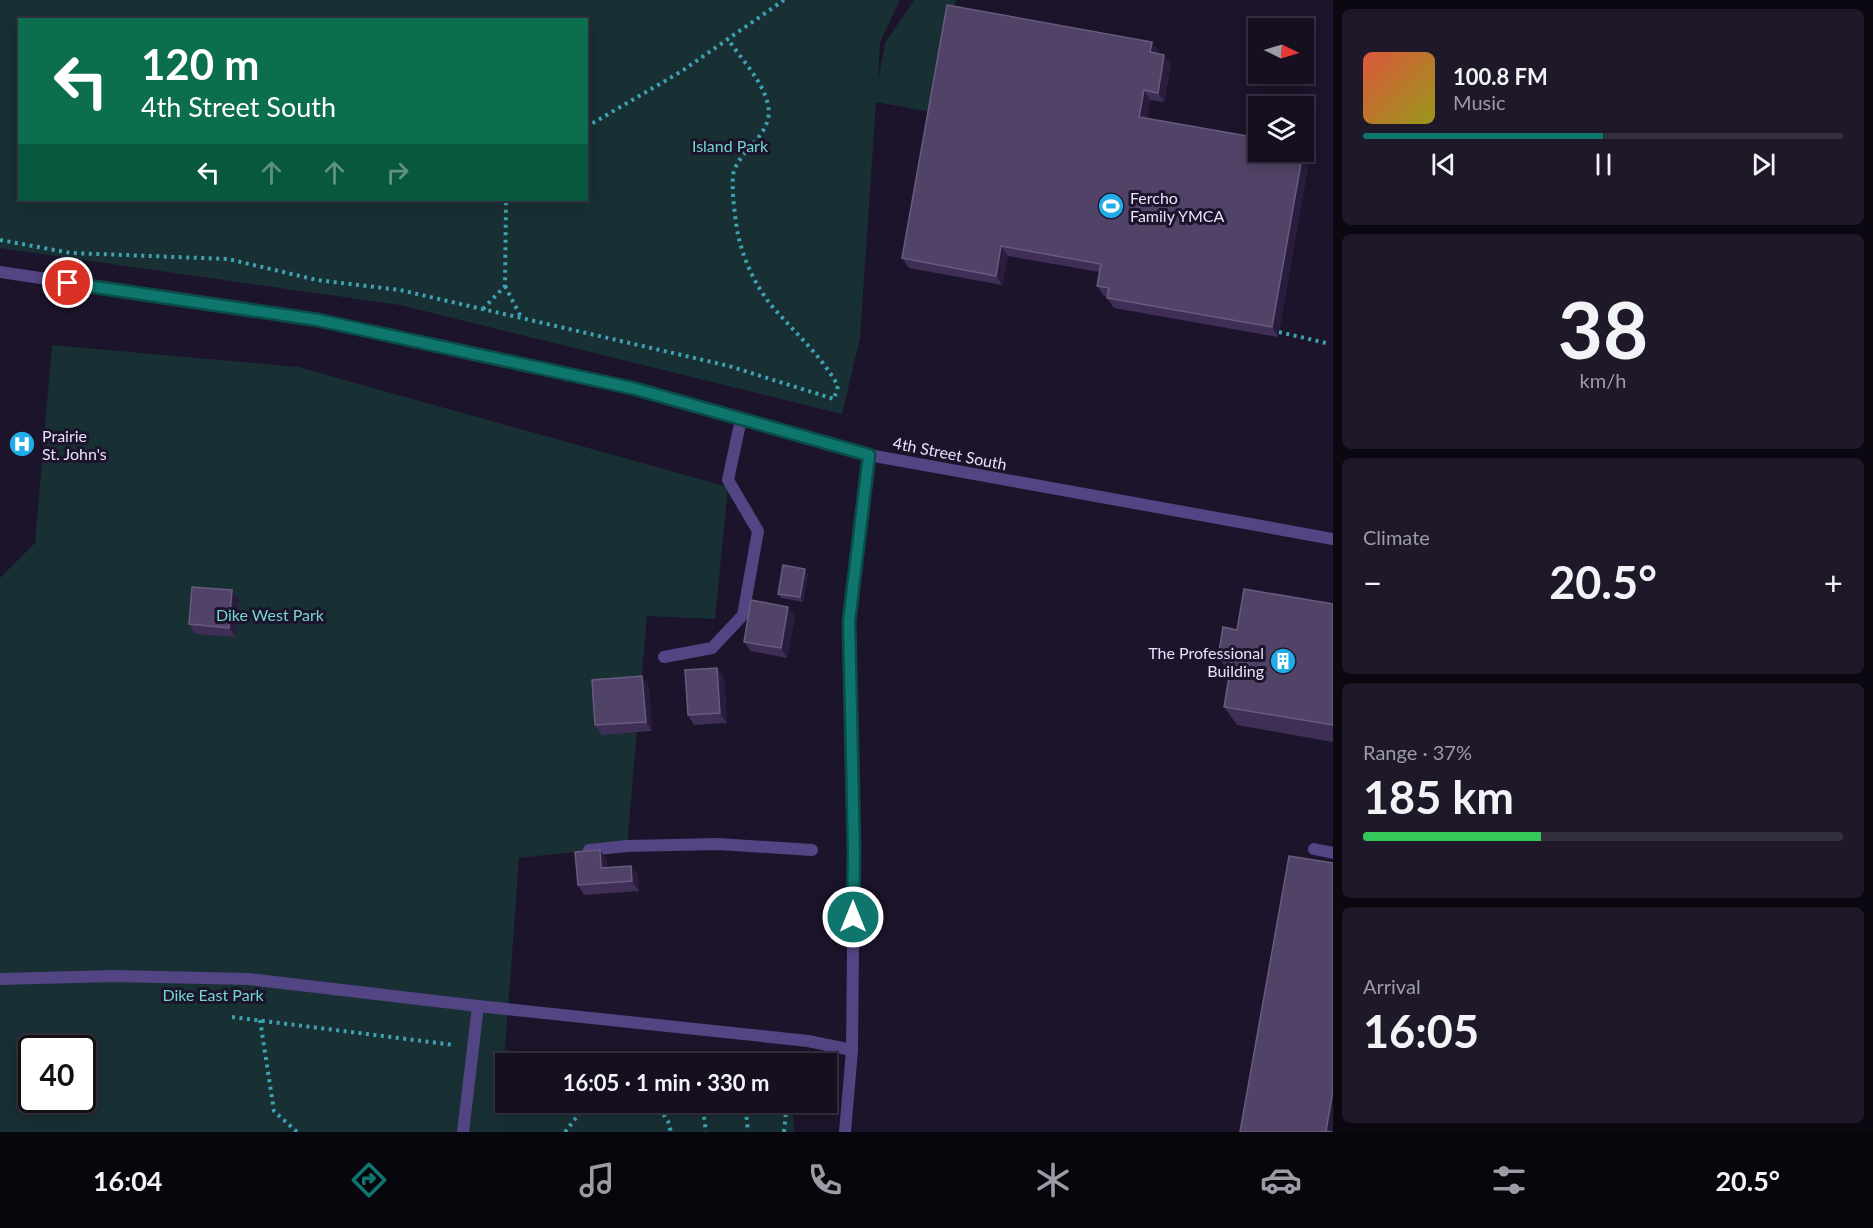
<!DOCTYPE html>
<meta charset="utf-8">
<style>
:root{--surface:#150f20;--page:#1e1829;--text:#f1f3f6;--muted:#9d9ca5;--line:#342f3e;--accent:#0f766e}
body{margin:0;font-family:Lato,sans-serif;background:var(--page);color:var(--text);height:100vh;display:flex;flex-direction:column;font-size:22px;white-space:nowrap}
*{box-sizing:border-box;margin:0}
p{font-size:20px;color:var(--muted)}
.icon{flex:none;width:33px;height:33px;fill:none;stroke:currentColor;stroke-width:2;stroke-linecap:round;stroke-linejoin:round}
.map{position:relative;flex:1;overflow:hidden}
.side{display:flex;flex-direction:column;gap:9px;padding:9px;background:#0c0812;width:540px}
.side>*{flex:none}
.banner{position:absolute;left:18px;top:18px;width:570px;height:183px;border-radius:0px;box-shadow:0 3px 15px #0003,0 0 0 2px var(--line);background:#0b6e4f;color:#fff;overflow:hidden}
.needle{width:39px;rotate:95deg}
.fabs{position:absolute;left:1248px;top:18px;display:grid;gap:12px}
.fabs a{display:grid;place-items:center;width:66px;height:66px;border-radius:0px;background:var(--surface);box-shadow:0 3px 15px #0003,0 0 0 2px var(--line);font-size:30px}
.speed{position:absolute;left:18px;top:1035px;display:flex;gap:12px;font-size:30px;font-weight:700;text-align:center}
.speed>*{display:grid;place-content:center;width:78px;height:78px;border-radius:50%;background:var(--surface);box-shadow:0 3px 15px #0003,0 0 0 2px var(--line);line-height:1}
.speed .limit{border:3px solid #111;border-radius:9px;background:#fff;color:#111}
.pin{position:absolute;display:grid;place-items:center;width:51px;height:51px;color:#fff;margin:-26px;border:3px solid #fff;border-radius:50%;box-shadow:0 2px 6px #0007}
.me{position:absolute;width:66px;margin:-33px;rotate:0deg;stroke-linejoin:round;filter:drop-shadow(0 0 4px #0008)}
.turn{display:flex;align-items:center;gap:21px;height:126px;padding:0 24px;font-size:27px}
.turn .icon{width:78px;height:78px;stroke-width:2.5}
.turn b{display:block;font-size:42px;line-height:51px}
.lanes{display:flex;align-items:center;height:57px;padding:0 24px;background:#0003;justify-content:center;gap:30px;direction:ltr}
.lanes .off{opacity:.35}
.big{font-size:45px;font-weight:700;line-height:1.1}
.side .tile{flex:1;display:flex;flex-direction:column;justify-content:center;gap:9px;min-width:0;padding:0 21px;border-radius:9px;background:var(--page)}
.side .dial{align-items:center;gap:0}
.dial b{font-size:78px;line-height:1}
.song{display:flex;align-items:center;gap:18px}
.cover{width:72px;height:72px;border-radius:9px;background:linear-gradient(135deg,hsl(10 70% 55%),hsl(60 70% 35%))}
.played{height:6px;border-radius:3px;background:linear-gradient(90deg,var(--accent) 50%,var(--line) 50%)}
.keys{display:flex;justify-content:space-around;direction:ltr}
.heat{display:flex;justify-content:space-between;align-items:center;font-size:33px;direction:ltr}
.charge{height:9px;border-radius:4px;background:linear-gradient(90deg,#34c759 37%,var(--line) 0)}
.trip{position:absolute;left:495px;top:1053px;width:342px;height:60px;border-radius:0px;background:var(--surface);box-shadow:0 3px 15px #0003,0 0 0 2px var(--line);font-weight:700;line-height:60px;text-align:center}
.menu{display:flex;height:96px;justify-content:space-around;align-items:center;background:#08060d;color:var(--muted)}
.menu .icon{width:42px;height:42px}
.menu .on{color:var(--accent)}
.menu b{font-size:27px;color:var(--text)}
main{display:flex;flex:1;min-height:0}
.map>svg:first-child{display:block}
</style>
<main>
<div class="map">
<svg width="1333" height="1132" viewBox="0 0 1333 1132">
<rect width="100%" height="100%" fill="#1c142a"/>
<g fill="#182f34" fill-rule="evenodd">
<path d="M0,0H900L880,42L878,82L885,43L914,0H956L936,113L876,102L860,338L842,414L400,305L0,248ZM20,20H586V200H20Z"/>
<path d="M52,345L298,367L728,487L715,619L647,616L627,846L519,858L505,1050L639,1063L506,1064V1102L793,1103L794,1132H0V578L35,543ZM32,1048H82V1100H32Z"/>
</g>
<g fill="none" stroke-linecap="round" stroke-linejoin="round">
<g stroke="#3ea2b2" stroke-width="4" stroke-dasharray="3 4.5" stroke-linecap="butt">
<polyline points="586,127 682,71 784,0"/>
<path d="M0,240L71,253L228,259L317,280L400,290L729,366L834,399L838,386C821,355 794,332 771,305C756,286 745,263 739,239C736,228 730,182 734,171C742,147 774,134 768,105C763,81 741,59 728,39"/>
<polyline points="505,286 521,317"/>
<polyline points="483,309 505,286 506,200"/>
<polyline points="1279,332 1326,343"/>
<polyline points="232,1017 454,1045"/>
<polyline points="260,1020 274,1111 297,1132"/>
<polyline points="655,1102 668,1121 671,1132"/>
<polyline points="702,1102 706,1132"/>
<polyline points="745,1102 748,1132"/>
<polyline points="565,1132 582,1110 593,1102"/>
<polyline points="784,1132 787,1102"/>
</g>
<g stroke="#534484" stroke-width="12">
<polyline points="664,657 712,648 743,615 758,531 728,480 741,419"/>
<polyline points="1314,849 1333,853"/>
<polyline points="589,850 627,846 718,844 812,850"/>
<polyline points="0,979 114,976 249,979 478,1006 808,1041 852,1050"/>
<polyline points="463,1132 478,1006"/>
</g>
<g stroke="#534484" stroke-width="12">
<polyline points="0,272 318,320 632,388 869,455 1333,539"/>
<polyline points="845,1132 852,1050 854,851 849,621 869,455"/>
</g>
</g>
<g fill="#3f2f56">
<polygon points="1159,51 1158,54 1171,64 1164,102 1150,100 1147,118 1310,155 1278,337 1114,308 1107,298 1108,297 1104,296 1097,286 1100,272 1008,256 1002,285 909,268 902,258"/>
<polygon points="808,574 803,602 781,598 778,594"/>
<polygon points="232,590 239,600 236,637 195,634 189,624"/>
<polygon points="1333,604 1333,742 1237,725 1224,707 1230,673 1218,657 1237,630"/>
<polygon points="795,616 787,658 751,651 744,642"/>
<polygon points="724,677 727,723 694,725 688,715"/>
<polygon points="649,686 652,731 602,735 595,725"/>
<polygon points="600,850 607,860 607,867 631,866 638,875 639,891 584,895 578,885"/>
</g>
<g fill="#291c3d">
<polygon points="1152,42 1159,51 1157,62 1150,52"/>
<polygon points="1164,55 1171,64 1164,102 1158,93"/>
<polygon points="1144,90 1150,100 1146,126 1139,117"/>
<polygon points="1304,146 1310,155 1278,337 1272,327 1303,152 1304,152"/>
<polygon points="1001,246 1008,256 1002,285 996,276"/>
<polygon points="805,569 808,574 803,602 800,597"/>
<polygon points="232,590 239,600 236,637 229,628"/>
<polygon points="788,607 795,616 787,658 781,648"/>
<polygon points="717,668 724,677 727,723 720,713"/>
<polygon points="642,676 649,686 652,731 646,722"/>
<polygon points="600,850 607,860 608,877 601,868"/>
<polygon points="631,866 638,875 639,891 632,881"/>
<polygon points="1333,1090 1333,1132 1326,1131"/>
</g>
<g fill="#514267" stroke="#695b7f" stroke-width="1.5">
<polygon points="947,5 1152,42 1150,52 1164,55 1158,93 1144,90 1139,117 1258,138 1258,152 1303,152 1272,327 1107,298 1109,288 1097,286 1101,264 1001,246 996,276 902,258"/>
<polygon points="783,565 805,569 800,597 778,594"/>
<polygon points="192,587 232,590 229,628 189,624"/>
<polygon points="1244,589 1333,604 1333,725 1224,707 1232,659 1218,657 1223,627 1237,630"/>
<polygon points="751,600 788,607 781,648 744,642"/>
<polygon points="717,668 720,713 688,715 685,670"/>
<polygon points="642,676 646,722 595,725 592,680"/>
<polygon points="600,850 601,868 631,866 632,881 578,885 575,852"/>
<polygon points="1289,856 1333,863 1333,1090 1326,1131 1332,1132 1240,1132"/>
</g>
<g fill="none" stroke-linecap="round" stroke-linejoin="round">
<g stroke="#0a4d48" stroke-width="15">
<polyline id="route" points="68,283 318,320 632,388 869,455 849,621 854,851 853,917"/>
</g>
<use href="#route" stroke="#0f766e" stroke-width="10"/>
</g>
<defs>
<g id="stadium-disc" transform="scale(1.35)"><circle r="9.5" fill="#20ace8" stroke="#1c142a"/><path d="M0-5a6.5 5 0 1 0 0 10a6.5 5 0 1 0 0-10ZM-3.5-1.8h7v3.6h-7Z" fill="#fff"/></g>
<g id="hospital-disc" transform="scale(1.35)"><circle r="9.5" fill="#20ace8" stroke="#1c142a"/><path d="M-5-5h3v3.5h4V-5h3V5h-3V1.5h-4V5h-3Z" fill="#fff"/></g>
<g id="building-disc" transform="scale(1.35)"><circle r="9.5" fill="#20ace8" stroke="#1c142a"/><path d="M-4-6H4V6H1V3H-1V6H-4ZM-2.5-4.3h1.7v1.8h-1.7ZM.8-4.3h1.7v1.8H.8ZM-2.5-1h1.7V.8h-1.7ZM.8-1h1.7V.8H.8Z" fill="#fff"/></g>
</defs>
<g fill-rule="evenodd">
<use href="#stadium-disc" x="1111" y="206"/>
<use href="#hospital-disc" x="22" y="444"/>
<use href="#building-disc" x="1283" y="661"/>
</g>
<g text-anchor="middle" dominant-baseline="central" stroke-width="6" stroke-linejoin="round" paint-order="stroke">
<g font-size="16" fill="#72d6d1" stroke="#1c142a">
<text x="730" y="145">Island Park</text>
<text x="270" y="614">Dike West Park</text>
<text x="213" y="994">Dike East Park</text>
</g>
<g font-size="16" fill="#e9e0fc" stroke="#1c142a" text-anchor="start">
<text x="1130" y="197">Fercho<tspan x="1130" dy="18">Family YMCA</tspan></text>
<text x="42" y="435">Prairie<tspan x="42" dy="18">St. John's</tspan></text>
<text x="1264" y="652" text-anchor="end">The Professional<tspan x="1264" dy="18">Building</tspan></text>
</g>
<g font-size="16" fill="#e9e0fc" stroke="#1c142a">
<text transform="translate(950 453) rotate(11)">4th Street South</text>
</g>
</g>
</svg>
<div class="fabs">
<a><svg class="needle" viewBox="-14 -14 28 28"><path d="M0-13l5 13h-10z" fill="#e53935"/><path d="M0 13l5-13h-10z" fill="#9d9ca5"/></svg></a>
<a><svg class="icon" aria-label="layers" viewBox="0 0 24 24"><path d="M12 4l9 5-9 5-9-5zM3 14l9 5 9-5"/></svg></a>
</div>
<div class="speed"><div class="limit">40</div></div>
<div class="pin" style="left:68px;top:283px;background:#d93025"><svg class="icon" aria-label="arrive" viewBox="0 0 24 24"><path d="M6 21V4h12l-3 4 3 4H6"/></svg></div>
<svg class="me" style="left:853px;top:917px" viewBox="-20 -20 40 40"><circle r="17" fill="#0f766e" stroke="#fff" stroke-width="3"/><path d="M0-11L8 9 0 5-8 9z" fill="#fff"/></svg>
<div class="trip">16:05 · 1 min · 330 m</div>
<div class="banner">
<div class="turn"><svg class="icon" aria-label="left" viewBox="0 0 24 24"><path d="M17 20v-9H6M10 6l-5 5 5 5"/></svg><div><b>120 m</b>4th Street South</div></div>
<div class="lanes"><svg class="icon" aria-label="left" viewBox="0 0 24 24"><path d="M17 20v-9H6M10 6l-5 5 5 5"/></svg><svg class="icon off" aria-label="ahead" viewBox="0 0 24 24"><path d="M12 20V5M6 11l6-6 6 6"/></svg><svg class="icon off" aria-label="ahead" viewBox="0 0 24 24"><path d="M12 20V5M6 11l6-6 6 6"/></svg><svg class="icon off" aria-label="right" viewBox="0 0 24 24"><path d="M7 20v-9h11M14 6l5 5-5 5"/></svg></div>
</div>
</div>
<section class="side">
<div class="tile">
<div class="song"><i class="cover"></i><div><b>100.8 FM</b><p>Music</p></div></div>
<div class="played"></div>
<div class="keys"><svg class="icon" aria-label="previous" viewBox="0 0 24 24"><path d="M18 5L8 12l10 7zM5 5v14"/></svg><svg class="icon" aria-label="pause" viewBox="0 0 24 24"><path d="M8 5v14M16 5v14"/></svg><svg class="icon" aria-label="next" viewBox="0 0 24 24"><path d="M6 5l10 7-10 7zM19 5v14"/></svg></div>
</div>
<div class="tile dial"><b>38</b><p>km/h</p></div>
<div class="tile"><p>Climate</p>
<div class="heat"><a>−</a><b class="big">20.5°</b><a>+</a></div>
</div>
<div class="tile"><p>Range · 37%</p><b class="big">185 km</b><div class="charge"></div></div>
<div class="tile"><p>Arrival</p><b class="big">16:05</b></div>
</section>
</main>
<nav class="menu">
<b>16:04</b>
<svg class="icon on" aria-label="directions" viewBox="0 0 24 24"><path d="M12 3l9 9-9 9-9-9zM9 14v-3h6M13 9l2 2-2 2"/></svg>
<svg class="icon" aria-label="music" viewBox="0 0 24 24"><path d="M9 18V5l10-2v13"/><circle cx="6" cy="18" r="3"/><circle cx="16" cy="16" r="3"/></svg>
<svg class="icon" aria-label="phone" viewBox="0 0 24 24"><path d="M5 4h4l2 5-3 2q2 4 5 5l2-3 5 2v4C11 20 4 13 5 4z"/></svg>
<svg class="icon" aria-label="climate" viewBox="0 0 24 24"><path d="M12 3v18M4 7l16 10M4 17L20 7"/></svg>
<svg class="icon" aria-label="car" viewBox="0 0 24 24"><path d="M5 17H2v-5l4-1 3-4h7l3 4 3 1v5h-3M9 17h6M6 11h13"/><circle cx="7" cy="17" r="2"/><circle cx="17" cy="17" r="2"/></svg>
<svg class="icon" aria-label="filters" viewBox="0 0 24 24"><path d="M4 7h16M4 17h16"/><circle cx="9" cy="7" r="2"/><circle cx="15" cy="17" r="2"/></svg>
<b>20.5°</b>
</nav>
